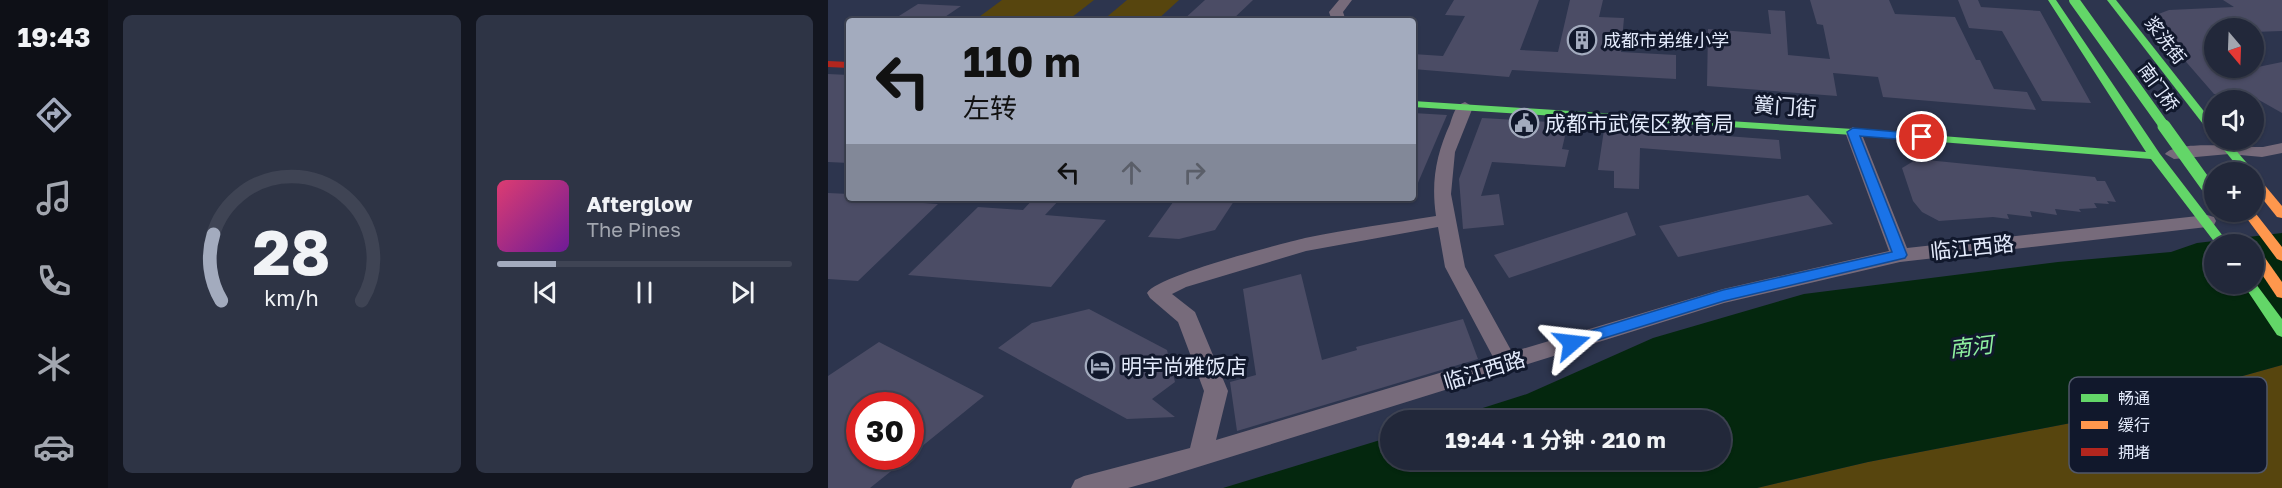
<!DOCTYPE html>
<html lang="zh">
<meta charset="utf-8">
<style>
:root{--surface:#22283a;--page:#2e3445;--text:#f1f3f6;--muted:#a2a6af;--line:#3f4454;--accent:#a3abbe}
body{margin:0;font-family:"Golos Text","Noto Sans SC",sans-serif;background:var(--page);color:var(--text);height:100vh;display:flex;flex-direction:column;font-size:22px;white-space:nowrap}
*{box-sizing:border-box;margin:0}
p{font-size:20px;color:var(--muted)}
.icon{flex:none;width:33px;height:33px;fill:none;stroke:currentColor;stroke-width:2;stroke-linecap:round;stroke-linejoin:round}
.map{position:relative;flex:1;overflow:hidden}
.drawer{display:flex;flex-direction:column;gap:15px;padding:15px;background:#131620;width:720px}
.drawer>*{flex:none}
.hud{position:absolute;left:18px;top:18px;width:570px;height:183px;border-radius:6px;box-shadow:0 2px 4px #0004,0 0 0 2px var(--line);background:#a3abbe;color:#111;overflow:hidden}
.needle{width:39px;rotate:161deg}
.fabs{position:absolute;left:1376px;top:18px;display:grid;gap:12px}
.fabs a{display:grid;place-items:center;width:60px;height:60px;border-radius:50%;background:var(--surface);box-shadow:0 2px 4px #0004,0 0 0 2px var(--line);font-size:30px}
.speed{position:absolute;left:18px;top:392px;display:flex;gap:12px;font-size:30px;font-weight:700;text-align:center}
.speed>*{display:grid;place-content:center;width:78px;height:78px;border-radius:50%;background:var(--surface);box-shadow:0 2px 4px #0004,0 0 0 2px var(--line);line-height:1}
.speed .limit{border:9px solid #d22;background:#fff;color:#111}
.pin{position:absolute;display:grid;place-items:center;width:51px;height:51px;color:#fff;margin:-26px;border:3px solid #fff;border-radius:50%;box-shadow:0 2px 6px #0007}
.me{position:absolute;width:66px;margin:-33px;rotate:73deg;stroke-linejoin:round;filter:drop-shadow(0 0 4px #0008)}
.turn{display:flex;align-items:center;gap:21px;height:126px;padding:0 18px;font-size:27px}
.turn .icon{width:78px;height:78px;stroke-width:2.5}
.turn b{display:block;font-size:42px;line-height:51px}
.lanes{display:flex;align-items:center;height:57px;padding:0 18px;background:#0003;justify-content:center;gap:30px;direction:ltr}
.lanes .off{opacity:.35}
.drawer .card{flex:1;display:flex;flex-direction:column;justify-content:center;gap:9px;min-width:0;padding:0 21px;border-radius:9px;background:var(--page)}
.drawer .dial{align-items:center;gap:0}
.dial svg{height:156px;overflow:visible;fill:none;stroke:var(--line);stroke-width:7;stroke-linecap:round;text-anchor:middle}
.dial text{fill:var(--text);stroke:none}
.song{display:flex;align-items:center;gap:18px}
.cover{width:72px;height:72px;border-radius:9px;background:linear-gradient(135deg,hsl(340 70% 55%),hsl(280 70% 35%))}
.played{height:6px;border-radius:3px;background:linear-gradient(90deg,var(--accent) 20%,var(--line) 20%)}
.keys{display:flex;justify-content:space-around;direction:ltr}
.drawer .tiles{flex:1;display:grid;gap:15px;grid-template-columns:repeat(2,1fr)}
.trip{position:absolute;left:552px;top:410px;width:351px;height:60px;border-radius:30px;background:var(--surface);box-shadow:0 2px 4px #0004,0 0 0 2px var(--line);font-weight:700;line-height:60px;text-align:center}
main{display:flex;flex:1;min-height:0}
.menu{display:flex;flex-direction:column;width:108px;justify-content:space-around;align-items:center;background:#0e1017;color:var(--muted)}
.menu .icon{width:42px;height:42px}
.menu .current{color:var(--accent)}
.menu b{font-size:27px;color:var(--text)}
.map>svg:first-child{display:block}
</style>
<main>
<nav class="menu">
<b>19:43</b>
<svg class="icon current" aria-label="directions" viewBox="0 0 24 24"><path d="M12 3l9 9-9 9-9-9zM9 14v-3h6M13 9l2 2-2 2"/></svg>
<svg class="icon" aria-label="music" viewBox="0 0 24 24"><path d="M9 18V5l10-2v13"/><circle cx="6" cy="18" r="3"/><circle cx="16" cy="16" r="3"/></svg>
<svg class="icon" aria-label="phone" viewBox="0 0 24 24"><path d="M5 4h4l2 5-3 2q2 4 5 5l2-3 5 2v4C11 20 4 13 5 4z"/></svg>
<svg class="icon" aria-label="climate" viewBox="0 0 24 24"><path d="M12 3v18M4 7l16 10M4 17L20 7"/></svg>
<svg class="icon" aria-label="car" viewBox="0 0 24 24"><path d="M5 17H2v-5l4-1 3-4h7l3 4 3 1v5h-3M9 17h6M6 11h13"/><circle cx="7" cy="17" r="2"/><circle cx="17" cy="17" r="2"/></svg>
</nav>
<section class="drawer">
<div class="tiles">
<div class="card dial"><svg viewBox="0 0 100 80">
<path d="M14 69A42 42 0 1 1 86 69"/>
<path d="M14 69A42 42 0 0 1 10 35" stroke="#a3abbe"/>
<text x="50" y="56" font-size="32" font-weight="700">28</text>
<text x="50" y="72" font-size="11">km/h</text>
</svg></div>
<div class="card">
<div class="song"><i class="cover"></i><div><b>Afterglow</b><p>The Pines</p></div></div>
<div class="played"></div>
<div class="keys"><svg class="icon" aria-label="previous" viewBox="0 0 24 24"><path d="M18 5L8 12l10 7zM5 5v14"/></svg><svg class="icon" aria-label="pause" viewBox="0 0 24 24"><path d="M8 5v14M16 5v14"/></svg><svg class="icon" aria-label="next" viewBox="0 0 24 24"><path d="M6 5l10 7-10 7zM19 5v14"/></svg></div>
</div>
</div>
</section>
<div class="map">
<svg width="1454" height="488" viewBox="0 0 1454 488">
<rect width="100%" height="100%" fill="#2d354e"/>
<g fill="#57450e">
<polygon points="174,0 266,0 239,21 153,21 151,17"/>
<polygon points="299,0 351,0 328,21 274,21"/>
<polygon points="1454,365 1454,488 929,488 1040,462 1388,395 1411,377"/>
</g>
<path fill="#04270e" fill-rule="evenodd" d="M1454,233V365L1411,377L1388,395L1040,462L929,488H395L562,437V459H892V420H617L699,394L825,338L976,294L1230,262L1343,252L1369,243ZM1386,244H1425V284H1386Z"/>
<g fill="#4b4c65">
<polygon points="377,0 425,0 403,21 354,21"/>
<polygon points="626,0 711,0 692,50 730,52 742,0 775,0 771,17 796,18 793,52 848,55 848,79 684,70 681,77 585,69 585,54 615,56 637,16 617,15"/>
<polygon points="982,0 1061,0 1067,14 1127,17 1148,60 1152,60 1166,89 1199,92 1208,110 1055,97 1050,77 1005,73 1009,96 879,86 880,29 943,34 940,10 957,11 960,55 1002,59 995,25 989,24"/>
<polygon points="1130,0 1150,0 1153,7 1212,11 1263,103 1214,101 1174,31 1141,28"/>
<polygon points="1395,0 1454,0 1454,31 1425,32 1425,28 1386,28 1386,68 1425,68 1454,62 1454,113 1424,96 1386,94 1320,18 1341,10 1406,7"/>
<polygon points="90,4 133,6 111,21 63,21"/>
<polygon points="0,74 21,75 21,163 0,162"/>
<polygon points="585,113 619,115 586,192 585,192"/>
<polygon points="654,118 740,123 734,149 741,150 737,167 664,162 653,196 671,194 676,225 635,229 631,179"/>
<polygon points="776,130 833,134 833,131 951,140 953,159 812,148 811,189 786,188 786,171 770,170"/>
<polygon points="1089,159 1267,177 1269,181 1277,181 1288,202 1279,201 1281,204 1266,203 1269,208 1251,209 1253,212 1227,209 1229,215 1202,211 1204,217 1179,214 1181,219 1165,217 1111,221 1094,212 1085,201 1074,168"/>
<polygon points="0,193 21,194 21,198 110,204 30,281 0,279"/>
<polygon points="980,195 1005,224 850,257 831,226"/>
<polygon points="206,198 233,198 217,215 278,220 223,287 80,275 150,207 195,210"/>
<polygon points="348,198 408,198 387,230 351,239 320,237"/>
<polygon points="799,212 808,235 681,278 666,255"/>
<polygon points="473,274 494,360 529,350 528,347 635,319 650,359 409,431 402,382 428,375 415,289"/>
<polygon points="261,309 339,350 347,382 324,399 347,417 299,419 170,348 204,323"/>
<polygon points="51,342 156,396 82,456 82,405 32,405 32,456 82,456 42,488 0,488 0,376"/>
</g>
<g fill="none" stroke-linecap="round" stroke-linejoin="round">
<g fill="#776b7b" fill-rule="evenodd">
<polygon points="511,0 524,0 515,12 518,21 504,21 501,12"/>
<path d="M637,102L645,107L627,152L623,194L637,267L684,352L895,289L1061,251L1017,132L1025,127L1033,132L1079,248L1379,215L1386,217L1388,221L1386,225L1379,227L1072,262L896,303L325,481L300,488H243L247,480L256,476L362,448L376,391L350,322L322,298L319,293C328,276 452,244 477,238C521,229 565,223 608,216C603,182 608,155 622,124C625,115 627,105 637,102ZM610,227L617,267L665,357L388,440L400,391L367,312L344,294L358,287L478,251Z"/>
<path d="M1454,143V153L1434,157L1401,154L1346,159L1337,154C1349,139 1417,148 1435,147C1441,146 1448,144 1454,143Z"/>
</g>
<g fill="#63d668" fill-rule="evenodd">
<polygon points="1220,0 1228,0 1332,154 1401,244 1388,244 1323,159 1025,135 585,107 585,101 1025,129 1318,152"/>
<polygon points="1279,0 1288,0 1386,124 1386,134 1382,133"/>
<polygon points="1388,140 1399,140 1424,169 1426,172 1425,174 1414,172"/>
<polygon points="1425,280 1454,319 1454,337 1449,335 1415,284 1425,284"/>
</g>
<g fill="#ff974d" fill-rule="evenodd">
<polygon points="1425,175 1429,176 1454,206 1454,218 1449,217 1425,187"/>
<polygon points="1425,210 1454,247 1454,261 1449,259 1414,212 1425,212"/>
<polygon points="1425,246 1430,248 1454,282 1454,298 1449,297 1425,261"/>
</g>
<polygon fill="#b3261e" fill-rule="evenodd" points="0,61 21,62 21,68 0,67"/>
<polyline stroke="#63d668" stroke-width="10" points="1246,0 1337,127"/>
<polyline stroke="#63d668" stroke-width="13" points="1336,126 1384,193"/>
</g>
<polygon fill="#1a73e8" stroke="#114b97" stroke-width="1.5" points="1025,128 1094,134 1100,137 1094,141 1032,136 1079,255 1077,258 896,301 744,348 738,347 736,343 738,338 895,290 1064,252 1019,132"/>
<defs>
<g id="building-ring" transform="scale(1.5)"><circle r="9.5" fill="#11182c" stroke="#a3abbe" stroke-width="1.5"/><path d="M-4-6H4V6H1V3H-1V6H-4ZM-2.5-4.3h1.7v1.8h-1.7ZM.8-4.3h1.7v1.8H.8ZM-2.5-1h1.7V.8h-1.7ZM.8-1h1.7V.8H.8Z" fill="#a3abbe"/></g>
<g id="civic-ring" transform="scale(1.5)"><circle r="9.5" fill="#11182c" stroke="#a3abbe" stroke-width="1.5"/><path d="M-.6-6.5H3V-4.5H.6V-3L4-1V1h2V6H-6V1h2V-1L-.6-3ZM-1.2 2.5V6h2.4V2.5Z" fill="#a3abbe"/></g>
<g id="hotel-ring" transform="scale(1.5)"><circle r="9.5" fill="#11182c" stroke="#a3abbe" stroke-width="1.5"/><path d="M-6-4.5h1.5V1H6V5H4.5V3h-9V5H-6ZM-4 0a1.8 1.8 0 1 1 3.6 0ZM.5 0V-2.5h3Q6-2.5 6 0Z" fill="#a3abbe"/></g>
</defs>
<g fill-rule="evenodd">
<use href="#building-ring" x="754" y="40"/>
<use href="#civic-ring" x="696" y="123"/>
<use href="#hotel-ring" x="272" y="366"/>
</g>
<g text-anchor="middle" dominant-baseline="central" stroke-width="6" stroke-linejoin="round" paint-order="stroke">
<g font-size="18" fill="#e3eafb" stroke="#11182c" text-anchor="start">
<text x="775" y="40">成都市弟维小学</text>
</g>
<g font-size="18" fill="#e3eafb" stroke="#11182c">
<text transform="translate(1338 40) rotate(52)">浆洗街</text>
<text transform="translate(1331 87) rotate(54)">南门桥</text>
</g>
<g font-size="21" fill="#e3eafb" stroke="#11182c">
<text transform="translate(957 106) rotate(4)">黉门街</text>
<text transform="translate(1144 247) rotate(-6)">临江西路</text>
<text transform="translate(656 370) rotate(-17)">临江西路</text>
</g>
<g font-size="21" fill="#e3eafb" stroke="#11182c" text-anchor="start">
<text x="717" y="123">成都市武侯区教育局</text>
<text x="293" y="366">明宇尚雅饭店</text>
</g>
<g font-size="22" font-style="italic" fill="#8ff1a0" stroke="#11182c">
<text transform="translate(1143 346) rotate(-7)">南河</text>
</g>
</g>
<rect x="1241" y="377" width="198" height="96" rx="9" fill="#11182c" stroke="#50576a" stroke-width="1.5"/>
<rect x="1253" y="394" width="27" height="8" fill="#63d668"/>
<rect x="1253" y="421" width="27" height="8" fill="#ff974d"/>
<rect x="1253" y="448" width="27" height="8" fill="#b3261e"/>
<g font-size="16" fill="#e3eafb">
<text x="1290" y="404">畅通</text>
<text x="1290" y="431">缓行</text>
<text x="1290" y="458">拥堵</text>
</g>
</svg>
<div class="fabs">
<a><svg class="needle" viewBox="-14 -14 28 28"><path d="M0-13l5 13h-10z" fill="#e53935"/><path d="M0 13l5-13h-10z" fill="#a2a6af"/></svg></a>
<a><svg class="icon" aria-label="sound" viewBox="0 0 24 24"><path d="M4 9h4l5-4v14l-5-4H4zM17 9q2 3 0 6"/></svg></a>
<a>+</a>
<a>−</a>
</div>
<div class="speed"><div class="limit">30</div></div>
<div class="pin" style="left:1094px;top:137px;background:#d93025"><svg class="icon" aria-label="arrive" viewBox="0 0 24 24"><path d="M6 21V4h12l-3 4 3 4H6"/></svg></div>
<svg class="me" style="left:744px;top:343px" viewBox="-20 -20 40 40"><path d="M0-17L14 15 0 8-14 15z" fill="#1a73e8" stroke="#fff" stroke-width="4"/></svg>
<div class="trip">19:44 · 1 分钟 · 210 m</div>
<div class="hud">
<div class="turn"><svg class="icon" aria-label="left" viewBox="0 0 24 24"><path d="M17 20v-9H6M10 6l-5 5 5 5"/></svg><div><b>110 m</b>左转</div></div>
<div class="lanes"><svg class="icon" aria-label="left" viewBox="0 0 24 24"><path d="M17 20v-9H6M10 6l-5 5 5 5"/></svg><svg class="icon off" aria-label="ahead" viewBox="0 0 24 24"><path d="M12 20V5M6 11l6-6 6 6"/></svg><svg class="icon off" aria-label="right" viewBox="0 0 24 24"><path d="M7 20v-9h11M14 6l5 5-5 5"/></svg></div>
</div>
</div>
</main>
